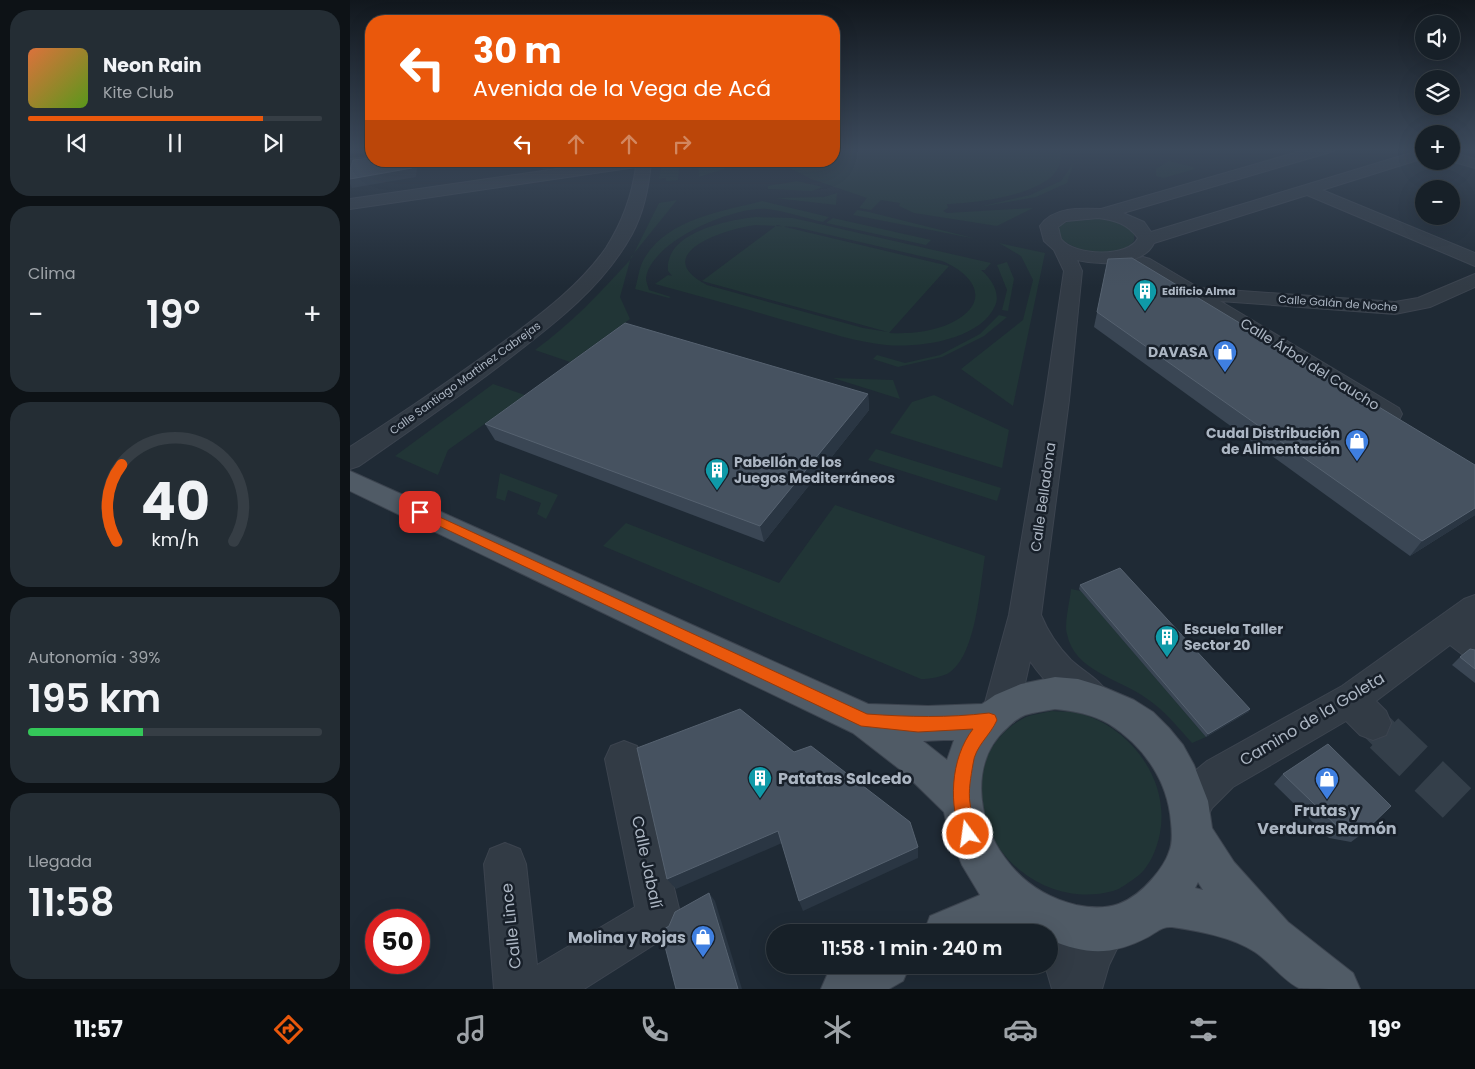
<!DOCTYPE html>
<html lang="es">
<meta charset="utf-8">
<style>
:root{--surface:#172028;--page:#242d34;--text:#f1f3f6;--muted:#9ea3a8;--line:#363e45;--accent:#ea580c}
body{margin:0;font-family:Poppins,sans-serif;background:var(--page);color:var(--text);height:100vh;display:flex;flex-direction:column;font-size:19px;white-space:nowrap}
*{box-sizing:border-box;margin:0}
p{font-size:16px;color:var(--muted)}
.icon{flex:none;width:28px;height:28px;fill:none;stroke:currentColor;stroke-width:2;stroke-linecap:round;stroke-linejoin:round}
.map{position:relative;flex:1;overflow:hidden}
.panel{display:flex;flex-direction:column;gap:10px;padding:10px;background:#0d1216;width:350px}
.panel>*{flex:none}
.guide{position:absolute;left:15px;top:15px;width:475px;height:152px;border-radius:20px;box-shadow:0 5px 20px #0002,0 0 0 1px var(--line);background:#ea580c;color:#fff;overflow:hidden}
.controls{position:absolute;left:1065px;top:15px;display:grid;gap:10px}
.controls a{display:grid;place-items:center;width:45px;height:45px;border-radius:50%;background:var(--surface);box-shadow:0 5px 20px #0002,0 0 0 1px var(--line);font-size:25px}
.speed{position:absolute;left:15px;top:909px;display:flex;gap:10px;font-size:25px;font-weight:700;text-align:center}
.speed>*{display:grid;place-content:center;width:65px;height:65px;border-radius:50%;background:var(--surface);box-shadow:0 5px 20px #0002,0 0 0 1px var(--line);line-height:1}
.speed .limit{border:8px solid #d22;background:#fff;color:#111}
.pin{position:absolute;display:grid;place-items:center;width:42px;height:42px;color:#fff;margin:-21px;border-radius:10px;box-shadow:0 2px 8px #0006}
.me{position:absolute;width:55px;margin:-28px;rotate:346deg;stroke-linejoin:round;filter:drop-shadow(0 0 4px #0008)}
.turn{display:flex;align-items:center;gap:18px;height:105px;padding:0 25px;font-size:22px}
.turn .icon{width:65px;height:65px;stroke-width:2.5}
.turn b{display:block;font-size:35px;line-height:42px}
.lanes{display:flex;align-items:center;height:48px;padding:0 25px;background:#0003;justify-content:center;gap:25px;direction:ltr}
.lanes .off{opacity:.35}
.big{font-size:38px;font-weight:600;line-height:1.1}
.panel .tile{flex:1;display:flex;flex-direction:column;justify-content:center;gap:8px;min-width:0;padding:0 18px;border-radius:20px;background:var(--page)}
.panel .dial{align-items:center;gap:0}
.dial svg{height:130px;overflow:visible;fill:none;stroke:var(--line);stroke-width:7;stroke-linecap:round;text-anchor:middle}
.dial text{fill:var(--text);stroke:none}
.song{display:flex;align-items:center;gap:15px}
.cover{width:60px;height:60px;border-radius:8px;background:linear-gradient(135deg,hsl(20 70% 55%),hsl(90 70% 35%))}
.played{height:5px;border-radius:2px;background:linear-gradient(90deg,var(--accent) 80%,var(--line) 80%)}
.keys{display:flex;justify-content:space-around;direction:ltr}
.heat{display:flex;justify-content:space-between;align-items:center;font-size:28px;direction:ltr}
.charge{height:8px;border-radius:4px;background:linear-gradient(90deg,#34c759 39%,var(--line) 0)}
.trip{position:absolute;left:416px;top:924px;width:292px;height:50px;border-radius:25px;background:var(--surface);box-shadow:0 5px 20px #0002,0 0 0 1px var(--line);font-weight:600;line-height:50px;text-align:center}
.menu{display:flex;height:80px;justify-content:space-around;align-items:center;background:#090d10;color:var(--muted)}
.menu .icon{width:35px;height:35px}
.menu .selected{color:var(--accent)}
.menu b{font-size:22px;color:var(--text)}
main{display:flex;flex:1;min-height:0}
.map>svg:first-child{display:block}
</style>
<main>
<section class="panel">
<div class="tile">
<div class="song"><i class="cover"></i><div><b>Neon Rain</b><p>Kite Club</p></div></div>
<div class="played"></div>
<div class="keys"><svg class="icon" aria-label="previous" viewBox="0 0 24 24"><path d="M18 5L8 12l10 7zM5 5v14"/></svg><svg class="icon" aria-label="pause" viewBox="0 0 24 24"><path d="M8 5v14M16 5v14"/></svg><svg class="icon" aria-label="next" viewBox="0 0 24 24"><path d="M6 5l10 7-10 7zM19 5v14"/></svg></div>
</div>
<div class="tile"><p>Clima</p>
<div class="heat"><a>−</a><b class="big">19°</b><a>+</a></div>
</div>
<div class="tile dial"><svg viewBox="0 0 100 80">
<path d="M14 69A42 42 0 1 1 86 69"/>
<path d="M14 69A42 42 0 0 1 17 22" stroke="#ea580c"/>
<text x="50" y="56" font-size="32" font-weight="700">40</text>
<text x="50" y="72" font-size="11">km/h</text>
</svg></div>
<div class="tile"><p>Autonomía · 39%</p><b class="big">195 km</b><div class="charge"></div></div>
<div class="tile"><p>Llegada</p><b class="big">11:58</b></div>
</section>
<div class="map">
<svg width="1125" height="989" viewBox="0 0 1125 989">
<rect width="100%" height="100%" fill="#1f2a35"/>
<g fill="#213536" fill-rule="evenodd">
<path d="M484,148H709C725,194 624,203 597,204L598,208L593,211L597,213L683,208L647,226L564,213L549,206L550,203L531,200L521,210L509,208L517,198L461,179L426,161H484Z"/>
<polygon points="312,161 330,161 328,180 316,181 316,178 309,179"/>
<polygon points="348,161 399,161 349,177"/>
<polygon points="819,161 843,167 845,169 814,178 806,176 806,169"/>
<polygon points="724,162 717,183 686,197 629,207 680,195 711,181"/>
<polygon points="447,181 473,187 462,191 418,189 418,186"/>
<polygon points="487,193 486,205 425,198 474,197"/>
<path d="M327,200L281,257L270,297L280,319L220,362L185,350C221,324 250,293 280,260L282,257L309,203Z"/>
<path d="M412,201L479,217L473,222C455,218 435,211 417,209C384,206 301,241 296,278C296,282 298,286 299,290L321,297L319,298L285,289C288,280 289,267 294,259C317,219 370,212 412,201Z"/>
<polygon points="507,210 519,212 627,239 503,215"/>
<path d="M406,217L443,218L641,263L635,270H631C641,278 651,293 645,306C630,340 569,348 536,345C506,342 477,332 448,324C400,310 353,297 305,284L318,275L322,276L318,271C314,232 378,220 406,217ZM406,225L445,227L592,261C626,275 642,303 601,323C582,332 560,334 539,333L599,266L427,225L352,281L538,332L513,328L357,285C297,254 377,228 406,225Z"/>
<polygon points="483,218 581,240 576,245 476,223"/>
<path d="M748,218C761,220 775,223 784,234V241C768,261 726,253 710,238L708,229C717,217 734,219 748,218Z"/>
<polygon points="649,243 695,253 663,406 611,369 673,320 683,280 671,256"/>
<polygon points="657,262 664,279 658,311 652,310 657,290 647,265"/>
<polygon points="649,315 657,317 634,336 592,357 548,367 523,359 527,355 555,363 590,355 630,334"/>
<polygon points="483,378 543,380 550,399"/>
<polygon points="143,384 175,395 98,450 88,475 45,456"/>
<polygon points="584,395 659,430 652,468 540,433 562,402"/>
<polygon points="526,449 651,488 647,501 518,460"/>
<polygon points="150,473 208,495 196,519 187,514 191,503 158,490 155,501 146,498"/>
<path d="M485,505L635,556C630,586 626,659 597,674C590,677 579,679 571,679L253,546L276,523L429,583Z"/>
<path d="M721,589L731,591L856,737L842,743C828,727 814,710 796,698C770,679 724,671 717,634C714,623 720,601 721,589Z"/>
<path d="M702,711C711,712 720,711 728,713C780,726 820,780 810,833C807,849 799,869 785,878C779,882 771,889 763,891C686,912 610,836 636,760C643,741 658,726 676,717C684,714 694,713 702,711Z"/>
</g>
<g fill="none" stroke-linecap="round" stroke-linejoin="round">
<polyline stroke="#343f4a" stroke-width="32" stroke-dasharray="32 16" stroke-linecap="butt" points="1023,723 1035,735"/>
<polyline stroke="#343f4a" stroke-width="41" stroke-dasharray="41 21" stroke-linecap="butt" points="1034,733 1107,803"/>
<g stroke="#3c444f" stroke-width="2">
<g id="minor">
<path d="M962,148H986L984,151L773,213L794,222L801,232L1074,149V158L972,190L1125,253V266L957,195L804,243C793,267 748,265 727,260L732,271L719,400L691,615C698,632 708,647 721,660C735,673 752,680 760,698L754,710L742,714C718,705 695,683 680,661L669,710L664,722L651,727L638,722L633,710L659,615L695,400L714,271L704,250L694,241L690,226C703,207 730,208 751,209ZM748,218C765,220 778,224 788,238C779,258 724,256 711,239C710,236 709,230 708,227L716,221Z"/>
<polygon points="1101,152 1125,159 1125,168 1101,161"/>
<polygon points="21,157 21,161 28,161 26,164 0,167 0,159"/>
<path d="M262,161H301C299,186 294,212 282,234C253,287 204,324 157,360C109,397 59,431 9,466L0,469V447C54,412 107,376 159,338C194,312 231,284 256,248C272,223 282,196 286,167L0,209V199Z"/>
<polygon points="793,257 800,259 849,288 1045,302 1068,298 1125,274 1125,287 1080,307 1045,314 870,301 1049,408 1052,414 1049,420 1040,422 1031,420 786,267 784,263 786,259"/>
<polygon points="1125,595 1125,659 1113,655 1100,645 1026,701 1036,711 1041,723 1036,735 1023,740 1010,735 996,721 883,787 862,808 854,823 840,829 826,823 820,809 834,780 857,761 992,686 1114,599"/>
<polygon points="274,741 287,746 293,759 331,917 324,932 234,989 144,989 134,864 140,849 155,843 170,849 176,864 187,965 285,907 255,759 261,746"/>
<polygon points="698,896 713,903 729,932 738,914 754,908 770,914 776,930 759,965 752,989 702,989 695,965 700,965 700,932 682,932 676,918 683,903"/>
</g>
</g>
<g stroke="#3c444f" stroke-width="2">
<g id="major">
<path d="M0,471L518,704L578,706L632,704L645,695L671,684L705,677L728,679L751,686L784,700L803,712L819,728L833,745L844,765L858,801L862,828L884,862L938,922L1003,973L1010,989C999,989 957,989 949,988C935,982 919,961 905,952C882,937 849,931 822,927C812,926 807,932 798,937C762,956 737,955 700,940V932H681L665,925L645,932H574L580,916L630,895L612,865L598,830L594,812L552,771L503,733L0,491ZM705,709C724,711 742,714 759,724C794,746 818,781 821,822C822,832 823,843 819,852C816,861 809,871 803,878C781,904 759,912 726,905C697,898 673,883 655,858C627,821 619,761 657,728C662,723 668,718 675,715C685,712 695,711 705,709ZM594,740H604L597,760L573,741ZM848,882L853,890L845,888Z"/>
<polygon points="492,965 560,965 553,981 539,989 471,989 478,973"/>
</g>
</g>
<use href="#minor" fill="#323b45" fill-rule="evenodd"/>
<use href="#major" fill="#505b66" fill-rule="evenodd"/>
</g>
<g fill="#3a4654">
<polygon points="758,259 1125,515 1060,556 744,327"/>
<polygon points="518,394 519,410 414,542 145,440 135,424"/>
<polygon points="730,585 900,709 898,712 856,737 729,589"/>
<polygon points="1125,650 1125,683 1102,665 1110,657"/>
<polygon points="933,774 1013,833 1001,842 979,838 924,784"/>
</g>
<g fill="#2a3643">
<polygon points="63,161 68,161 66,177 2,188 0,184 0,179"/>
<polygon points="199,161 211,161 210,167 193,169 190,162"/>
<polygon points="518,394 519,410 414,542 410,526"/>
<polygon points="1125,508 1125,515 1060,556 1072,541"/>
<polygon points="900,709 898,712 856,737 858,734"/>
<polygon points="428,831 432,843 326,889 317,879"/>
<polygon points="568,847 568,858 453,911 449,901"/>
<polygon points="359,893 365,901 392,989 388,989"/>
</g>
<g fill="#465260" stroke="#566270">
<polygon points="21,158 21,161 63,161 62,168 0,179 0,170 3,160"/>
<polygon points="782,258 1125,465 1125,508 1072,541 747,312 758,259"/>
<polygon points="275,323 518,394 410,526 135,424"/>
<polygon points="770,568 900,709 858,734 730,585"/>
<polygon points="1120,649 1125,650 1125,669 1110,657"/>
<polygon points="390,709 444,752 461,746 560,822 568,847 449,901 428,831 317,879 287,748"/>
<polygon points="978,744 1041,806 1013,833 990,829 933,774"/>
<polygon points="359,893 388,989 326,989 311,931 319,926 325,912"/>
</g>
<linearGradient id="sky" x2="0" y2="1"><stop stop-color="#11171d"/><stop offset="0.52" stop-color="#3c4a5c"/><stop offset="1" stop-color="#3c4a5c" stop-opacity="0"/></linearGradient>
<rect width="1125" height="287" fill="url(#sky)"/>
<path fill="#ea580c" stroke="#983908" d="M70,508L517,714C559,717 598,718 639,713L645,715L647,720C640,736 625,746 623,764C621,776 618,791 620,803C621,815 629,829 624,840L618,843L613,840C598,806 600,759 623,729L568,732L511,726L66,515L64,512L66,509Z"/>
<defs>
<g id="building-pin" transform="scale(1.25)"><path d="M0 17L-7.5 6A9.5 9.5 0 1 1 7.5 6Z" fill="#0f9aa8" stroke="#18202a"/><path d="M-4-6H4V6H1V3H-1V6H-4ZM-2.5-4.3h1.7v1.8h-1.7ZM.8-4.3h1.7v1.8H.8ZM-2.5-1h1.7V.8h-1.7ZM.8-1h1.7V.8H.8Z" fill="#fff"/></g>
<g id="shop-pin" transform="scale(1.25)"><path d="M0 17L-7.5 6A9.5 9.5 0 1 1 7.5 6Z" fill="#3f7fe0" stroke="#18202a"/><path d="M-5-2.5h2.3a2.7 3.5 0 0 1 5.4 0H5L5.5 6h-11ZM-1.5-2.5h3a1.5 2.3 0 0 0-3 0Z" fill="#fff"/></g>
</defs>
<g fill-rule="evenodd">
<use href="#building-pin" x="795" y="291"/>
<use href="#shop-pin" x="875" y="352"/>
<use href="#shop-pin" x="1007" y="441"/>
<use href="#building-pin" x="367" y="470"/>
<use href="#building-pin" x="817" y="637"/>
<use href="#building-pin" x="410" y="778"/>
<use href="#shop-pin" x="977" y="779"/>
<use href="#shop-pin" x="353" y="937"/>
</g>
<g text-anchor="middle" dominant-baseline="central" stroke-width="5" stroke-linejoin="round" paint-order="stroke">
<g font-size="11" font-weight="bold" fill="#acb6c3" stroke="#18202a" text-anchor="start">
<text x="812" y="291">Edificio Alma</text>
</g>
<g font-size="11" fill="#acb6c3" stroke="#18202a">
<text transform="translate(988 303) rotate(4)">Calle Galán de Noche</text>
<text transform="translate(115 378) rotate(-36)">Calle Santiago Martinez Cabrejas</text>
</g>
<g font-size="14" font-weight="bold" fill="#acb6c3" stroke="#18202a" text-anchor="end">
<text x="858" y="352">DAVASA</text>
<text x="990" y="433">Cudal Distribución<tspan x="990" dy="16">de Alimentación</tspan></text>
<text x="384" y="462" text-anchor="start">Pabellón de los<tspan x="384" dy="16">Juegos Mediterráneos</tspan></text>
<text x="834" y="629" text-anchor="start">Escuela Taller<tspan x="834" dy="16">Sector 20</tspan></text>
</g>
<g font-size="14" fill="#acb6c3" stroke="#18202a">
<text transform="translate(960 364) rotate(32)">Calle Árbol del Caucho</text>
<text transform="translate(693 497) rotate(-82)">Calle Belladona</text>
</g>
<g font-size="16" fill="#acb6c3" stroke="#18202a">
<text transform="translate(962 719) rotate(-31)">Camino de la Goleta</text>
<text transform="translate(297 862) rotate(78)">Calle Jabalí</text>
<text transform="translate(161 926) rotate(-96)">Calle Lince</text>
</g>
<g font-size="16" font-weight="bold" fill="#acb6c3" stroke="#18202a" text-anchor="start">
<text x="428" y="778">Patatas Salcedo</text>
<text x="977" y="810" text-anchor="middle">Frutas y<tspan x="977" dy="18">Verduras Ramón</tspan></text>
<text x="336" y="937" text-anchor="end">Molina y Rojas</text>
</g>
</g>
</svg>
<div class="controls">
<a><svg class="icon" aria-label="sound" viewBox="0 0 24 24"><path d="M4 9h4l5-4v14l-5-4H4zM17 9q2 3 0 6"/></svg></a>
<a><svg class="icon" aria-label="layers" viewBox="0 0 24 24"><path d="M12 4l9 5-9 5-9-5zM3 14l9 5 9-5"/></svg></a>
<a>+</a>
<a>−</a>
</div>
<div class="speed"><div class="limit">50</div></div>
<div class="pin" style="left:70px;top:512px;background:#d93025"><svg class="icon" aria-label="arrive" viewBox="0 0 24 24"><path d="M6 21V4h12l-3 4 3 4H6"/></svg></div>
<svg class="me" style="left:618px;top:834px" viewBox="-20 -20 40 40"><circle r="17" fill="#ea580c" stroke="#fff" stroke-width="3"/><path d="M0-11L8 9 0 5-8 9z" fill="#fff"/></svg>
<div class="trip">11:58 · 1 min · 240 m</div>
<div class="guide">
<div class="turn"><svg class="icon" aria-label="left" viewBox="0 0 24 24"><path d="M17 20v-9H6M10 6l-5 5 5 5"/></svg><div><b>30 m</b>Avenida de la Vega de Acá</div></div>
<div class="lanes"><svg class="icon" aria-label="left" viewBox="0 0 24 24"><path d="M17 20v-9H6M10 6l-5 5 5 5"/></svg><svg class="icon off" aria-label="ahead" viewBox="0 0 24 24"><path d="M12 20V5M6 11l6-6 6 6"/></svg><svg class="icon off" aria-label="ahead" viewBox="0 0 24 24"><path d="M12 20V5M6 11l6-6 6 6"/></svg><svg class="icon off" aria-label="right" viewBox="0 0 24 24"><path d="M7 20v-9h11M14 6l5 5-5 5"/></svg></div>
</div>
</div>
</main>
<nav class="menu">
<b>11:57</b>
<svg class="icon selected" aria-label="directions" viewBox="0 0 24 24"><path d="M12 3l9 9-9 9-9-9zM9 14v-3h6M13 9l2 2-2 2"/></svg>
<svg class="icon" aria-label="music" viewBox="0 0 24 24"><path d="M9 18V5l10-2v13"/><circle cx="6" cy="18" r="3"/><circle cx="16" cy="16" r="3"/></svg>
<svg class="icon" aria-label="phone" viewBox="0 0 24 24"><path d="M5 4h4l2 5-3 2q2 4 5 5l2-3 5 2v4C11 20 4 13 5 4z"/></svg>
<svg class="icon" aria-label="climate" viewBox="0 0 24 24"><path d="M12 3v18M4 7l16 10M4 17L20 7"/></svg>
<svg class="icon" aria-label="car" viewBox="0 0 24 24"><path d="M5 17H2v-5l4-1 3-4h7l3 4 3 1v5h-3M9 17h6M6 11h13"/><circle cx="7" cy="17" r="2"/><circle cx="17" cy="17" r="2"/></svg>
<svg class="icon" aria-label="filters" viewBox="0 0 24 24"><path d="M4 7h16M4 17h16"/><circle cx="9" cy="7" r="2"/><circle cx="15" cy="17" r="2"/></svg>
<b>19°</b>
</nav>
